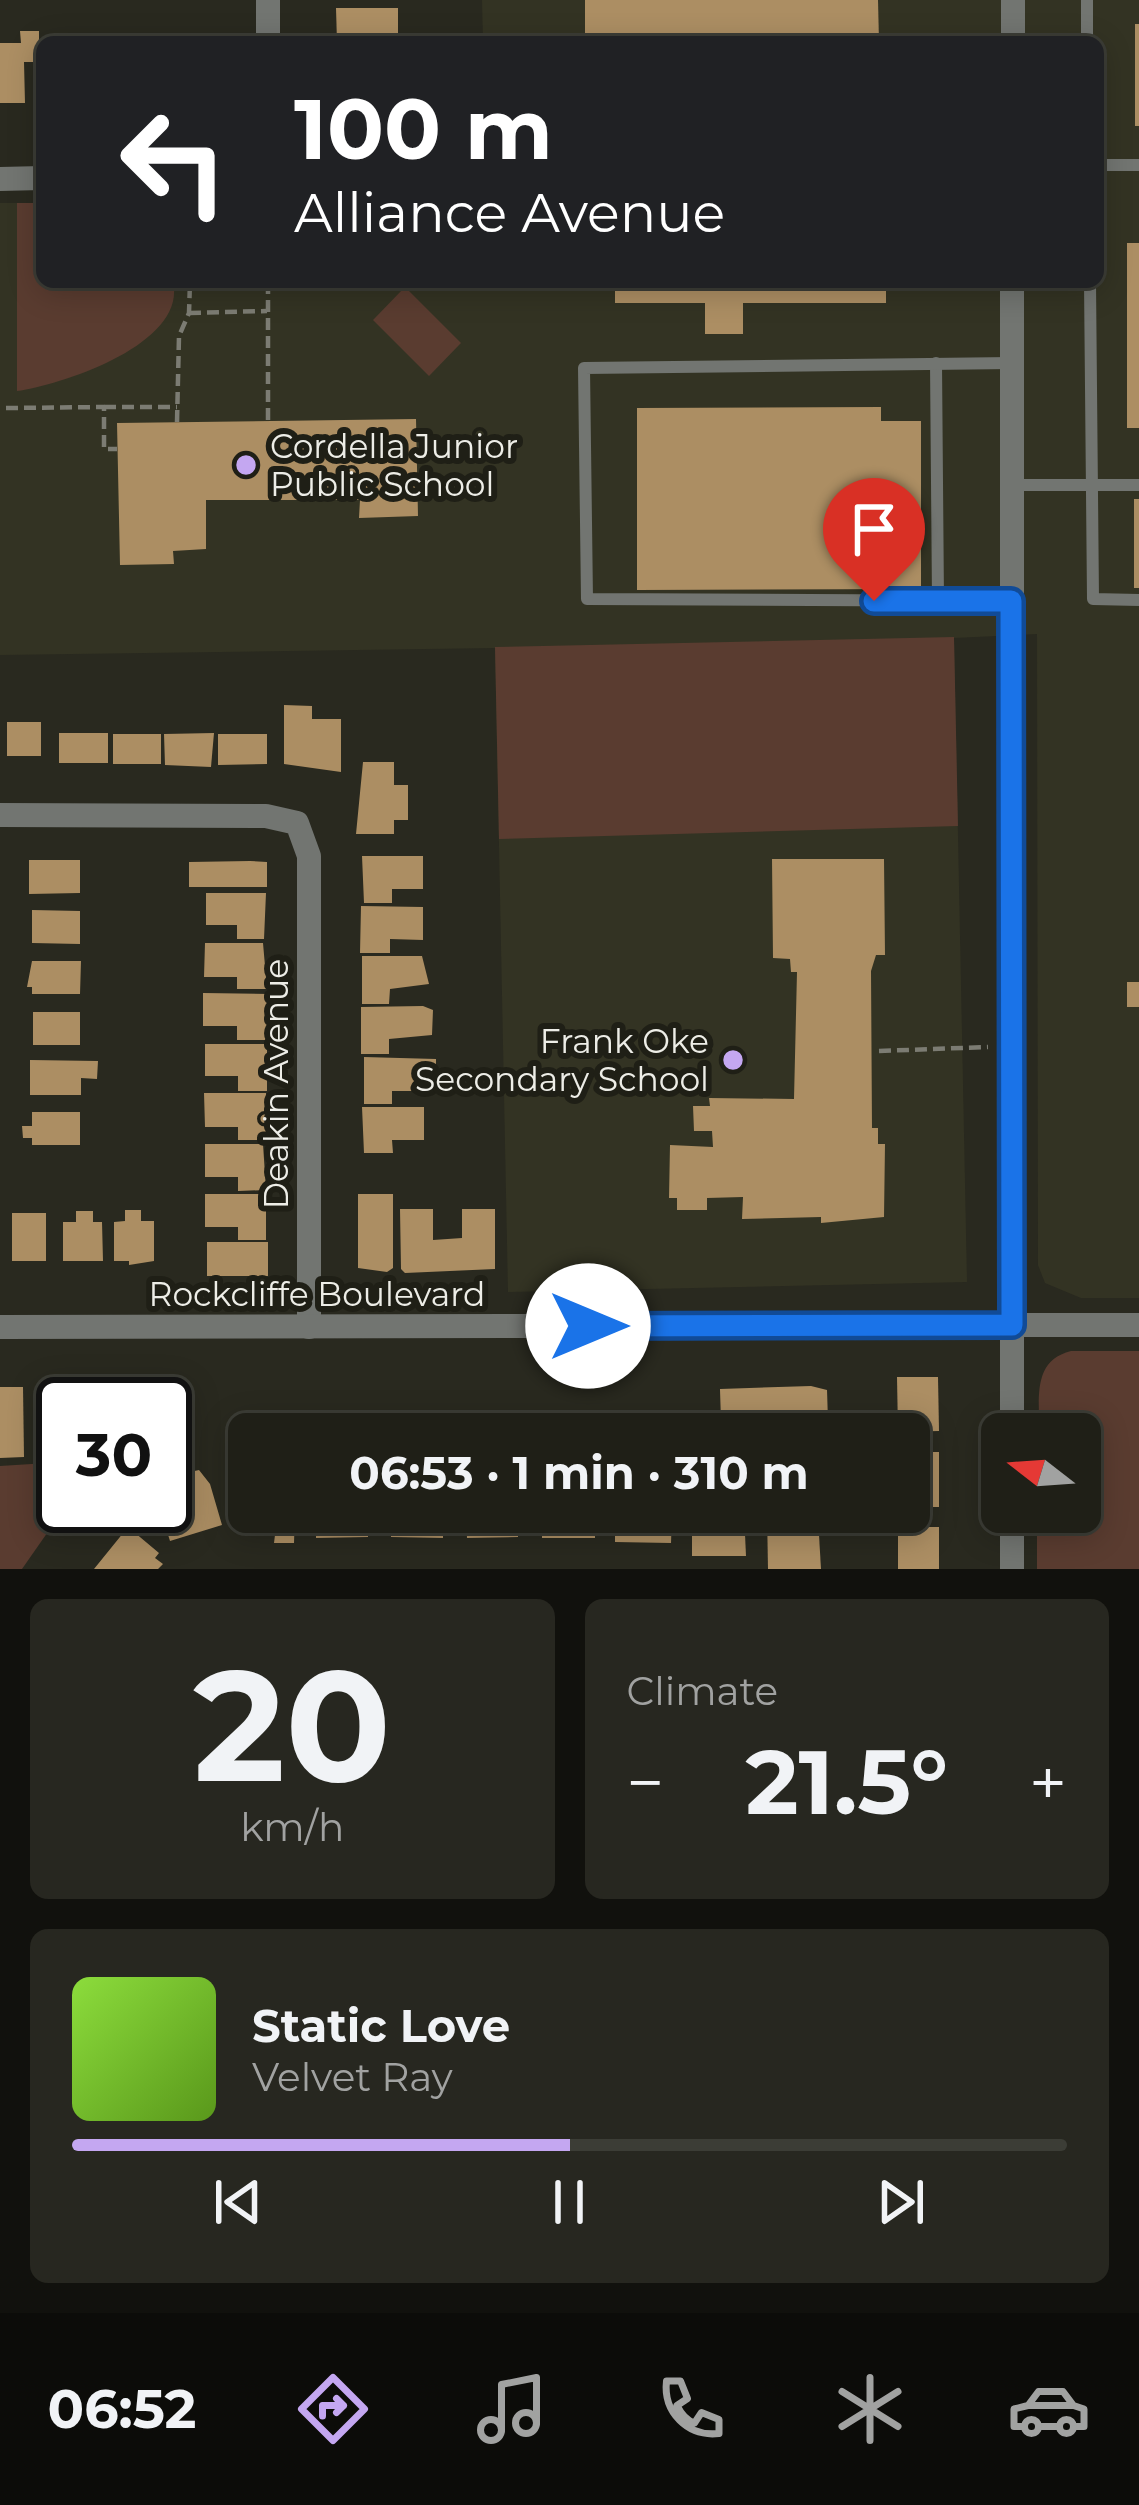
<!DOCTYPE html>
<meta charset="utf-8">
<style>
:root{--surface:#1f1f17;--page:#272720;--text:#f1f3f6;--muted:#a1a2a1;--line:#3c3d36;--accent:#c4a7f1}
body{margin:0;font-family:Montserrat,sans-serif;background:var(--page);color:var(--text);height:100vh;display:flex;flex-direction:column;font-size:45px;white-space:nowrap}
*{box-sizing:border-box;margin:0}
p{font-size:39px;color:var(--muted)}
.icon{flex:none;width:66px;height:66px;fill:none;stroke:currentColor;stroke-width:2;stroke-linecap:round;stroke-linejoin:round}
.map{position:relative;height:1569px;overflow:hidden}
.panel{display:flex;flex-direction:column;gap:30px;padding:30px;background:#11110d;flex:1}
.panel>*{flex:none}
.top-card{position:absolute;left:36px;top:36px;width:1068px;height:252px;border-radius:18px;box-shadow:0 6px 30px #0003,0 0 0 3px var(--line);background:#202124;color:#fff;overflow:hidden}
.needle{width:78px;rotate:287deg}
.controls{position:absolute;left:981px;top:1413px;display:grid;gap:24px}
.controls a{display:grid;place-items:center;width:120px;height:120px;border-radius:18px;background:var(--surface);box-shadow:0 6px 30px #0003,0 0 0 3px var(--line);font-size:60px}
.speed{position:absolute;left:36px;top:1377px;display:flex;gap:24px;font-size:60px;font-weight:700;text-align:center}
.speed>*{display:grid;place-content:center;width:156px;height:156px;border-radius:50%;background:var(--surface);box-shadow:0 6px 30px #0003,0 0 0 3px var(--line);line-height:1}
.speed .limit{border:6px solid #111;border-radius:18px;background:#fff;color:#111}
.pin{position:absolute;display:grid;place-items:center;width:102px;height:102px;color:#fff;margin:-123px -51px;border-radius:50% 50% 50% 0;rotate:-45deg;box-shadow:0 0 12px #0007}
.pin .icon{rotate:45deg}
.me{position:absolute;width:132px;margin:-66px;rotate:90deg;stroke-linejoin:round;filter:drop-shadow(0 0 9px #0008)}
.turn{display:flex;align-items:center;gap:42px;height:252px;padding:0 60px;font-size:54px}
.turn .icon{width:156px;height:156px;stroke-width:2.5}
.turn b{display:block;font-size:84px;line-height:102px}
.big{font-size:90px;font-weight:700;line-height:1.1}
.panel .tile{flex:1;display:flex;flex-direction:column;justify-content:center;gap:18px;min-width:0;padding:0 42px;border-radius:18px;background:var(--page)}
.panel .dial{align-items:center;gap:0}
.dial b{font-size:156px;line-height:1}
.song{display:flex;align-items:center;gap:36px}
.cover{width:144px;height:144px;border-radius:18px;background:linear-gradient(135deg,hsl(90 70% 55%),hsl(90 70% 35%))}
.played{height:12px;border-radius:6px;background:linear-gradient(90deg,var(--accent) 50%,var(--line) 50%)}
.keys{display:flex;justify-content:space-around;direction:ltr}
.heat{display:flex;justify-content:space-between;align-items:center;font-size:66px;direction:ltr}
.panel .tiles{flex:1;display:grid;gap:30px;grid-template-columns:1fr 1fr}
.tile:last-child{grid-column:span 2}
.trip{position:absolute;left:228px;top:1413px;width:702px;height:120px;border-radius:18px;background:var(--surface);box-shadow:0 6px 30px #0003,0 0 0 3px var(--line);font-weight:700;line-height:120px;text-align:center}
.dock{display:flex;height:192px;justify-content:space-around;align-items:center;background:#0c0c09;color:var(--muted)}
.dock .icon{width:84px;height:84px}
.dock .on{color:var(--accent)}
.dock b{font-size:54px;color:var(--text)}
.map>svg:first-child{display:block}
</style>
<div class="map">
<svg width="1139" height="1569" viewBox="0 0 1139 1569">
<rect width="100%" height="100%" fill="#29291f"/>
<polygon fill="#333323" points="482,0 1139,0 1139,1298 1081,1298 1045,1283 1038,1265 1037,634 954,638 967,1282 508,1292 495,648 0,655 0,203 42,203 42,282 1098,282 1098,42 483,42"/>
<g fill="#5a3c30">
<path d="M17,203H42V282H173C187,343 65,384 17,391Z"/>
<polygon points="405,287 461,343 429,376 373,320"/>
<polygon points="954,637 958,826 499,839 495,647"/>
<path d="M1071,1351H1139V1569H1037V1512H1080V1434H1039C1040,1400 1031,1361 1071,1351Z"/>
<polygon points="63,1462 66,1506 22,1569 0,1569 0,1466"/>
</g>
<g fill="#ac8e63">
<polygon points="585,0 878,0 879,42 585,42"/>
<polygon points="336,8 398,8 398,42 337,42"/>
<rect x="1135" y="24" width="4" height="102"/>
<polygon points="20,31 39,31 39,62 24,62 25,103 0,103 0,43 21,43"/>
<rect x="1127" y="243" width="12" height="185"/>
<polygon points="615,282 886,282 886,303 743,303 743,334 705,334 705,303 615,303"/>
<polygon points="881,407 881,421 921,421 921,589 637,590 637,408"/>
<polygon points="416,419 418,516 359,518 360,500 206,500 206,549 173,551 174,564 120,565 117,423"/>
<rect x="1134" y="499" width="5" height="89"/>
<polygon points="284,705 312,706 312,719 341,719 341,772 284,764"/>
<rect x="7" y="722" width="34" height="34"/>
<rect x="59" y="733" width="49" height="30"/>
<polygon points="214,733 211,767 165,765 164,734"/>
<rect x="113" y="734" width="48" height="30"/>
<polygon points="218,734 267,734 267,764 218,765"/>
<polygon points="363,762 394,762 394,785 408,785 408,820 394,820 394,834 356,834"/>
<polygon points="362,856 423,856 423,889 392,889 392,903 364,903"/>
<polygon points="772,859 884,859 885,955 876,955 871,971 872,1128 878,1128 878,1144 885,1144 884,1217 821,1223 821,1217 742,1219 743,1197 707,1198 707,1210 677,1210 677,1198 669,1198 670,1145 713,1147 712,1131 694,1131 693,1106 710,1106 709,1098 794,1099 797,972 791,972 790,959 773,958"/>
<polygon points="29,860 80,860 80,893 29,894"/>
<polygon points="250,861 267,862 267,887 189,887 189,862"/>
<polygon points="206,893 266,893 264,939 237,939 237,925 206,925"/>
<polygon points="361,906 423,907 423,940 390,939 390,953 360,953"/>
<polygon points="32,910 80,911 80,944 32,943"/>
<polygon points="205,943 263,943 267,989 237,989 237,977 204,977"/>
<polygon points="362,956 422,956 429,984 390,989 389,1004 362,1004"/>
<polygon points="32,961 81,961 80,994 32,994 32,987 27,987"/>
<rect x="1127" y="982" width="12" height="25"/>
<polygon points="203,993 270,994 266,1040 237,1040 237,1026 203,1026"/>
<polygon points="423,1006 433,1010 432,1035 389,1039 389,1054 361,1054 361,1007"/>
<rect x="33" y="1012" width="47" height="33"/>
<polygon points="205,1044 267,1044 267,1091 238,1091 238,1076 205,1076"/>
<polygon points="364,1057 436,1059 436,1091 392,1091 392,1104 364,1104"/>
<polygon points="30,1060 98,1061 97,1079 81,1078 81,1095 30,1095"/>
<polygon points="204,1093 266,1093 266,1140 238,1140 238,1127 205,1127"/>
<polygon points="362,1107 424,1107 424,1140 392,1140 393,1153 364,1153"/>
<polygon points="32,1112 80,1112 80,1145 32,1145 32,1138 23,1138 22,1126 32,1126"/>
<polygon points="205,1144 263,1144 266,1190 238,1191 238,1177 205,1177"/>
<polygon points="205,1194 266,1194 266,1240 238,1240 238,1227 205,1227"/>
<polygon points="358,1194 393,1194 393,1268 387,1272 358,1268"/>
<polygon points="400,1209 433,1209 433,1240 462,1238 462,1209 495,1209 495,1269 405,1273 401,1269"/>
<polygon points="125,1210 141,1210 141,1221 154,1221 154,1261 129,1265 129,1261 114,1261 114,1222 125,1221"/>
<polygon points="76,1211 93,1211 93,1222 102,1222 103,1261 63,1261 63,1222 76,1222"/>
<rect x="12" y="1213" width="34" height="48"/>
<rect x="207" y="1242" width="61" height="34"/>
<polygon points="897,1377 938,1377 939,1431 898,1432"/>
<polygon points="811,1386 827,1390 828,1421 721,1422 720,1389"/>
<polygon points="0,1387 23,1387 24,1457 0,1458"/>
<rect x="909" y="1452" width="30" height="55"/>
<polygon points="199,1470 210,1484 222,1525 170,1541 159,1506 165,1506 165,1498 183,1492 181,1485 193,1482 190,1472"/>
<polygon points="239,1492 249,1492 249,1512 295,1512 294,1543 274,1543 275,1535 238,1534"/>
<polygon points="316,1512 368,1512 368,1537 316,1538"/>
<polygon points="391,1512 443,1512 443,1538 391,1537"/>
<polygon points="466,1512 518,1512 518,1537 467,1538"/>
<rect x="542" y="1512" width="53" height="26"/>
<polygon points="615,1512 672,1512 671,1543 615,1542"/>
<polygon points="692,1512 744,1512 746,1556 692,1556"/>
<polygon points="767,1512 818,1518 821,1569 768,1569"/>
<polygon points="128,1527 159,1553 155,1558 163,1564 158,1569 94,1569"/>
<rect x="898" y="1527" width="41" height="42"/>
</g>
<g fill="none" stroke-linecap="round" stroke-linejoin="round">
<g stroke="#7c7c73" stroke-width="4.5" stroke-dasharray="12 6" stroke-linecap="butt">
<polyline points="268,282 268,421"/>
<polyline points="189,313 267,311"/>
<polyline points="104,407 177,407"/>
<polyline points="6,408 104,407 104,449 117,449"/>
<polyline points="177,422 179,336 189,313 190,282"/>
<polyline points="879,1051 988,1047"/>
</g>
<g stroke="#727571" stroke-width="12">
<polyline points="1087,0 1087,42"/>
<polyline points="1098,165 1139,165"/>
<polyline points="1090,282 1093,599 1139,600"/>
<polyline points="936,363 938,601"/>
<polyline points="1013,485 1139,485"/>
<polyline points="1011,601 587,599 584,368 1012,363"/>
</g>
<g stroke="#727571" stroke-width="24">
<polyline points="268,0 268,42"/>
<polyline points="0,179 42,178"/>
<polyline points="0,815 266,816 297,823 309,856 309,1327"/>
<polyline points="0,1327 1012,1325"/>
</g>
<g stroke="#727571" stroke-width="24">
<polyline points="1013,42 1013,0"/>
<polyline points="1012,282 1012,1434"/>
<polyline points="1012,1325 1139,1325"/>
<polyline points="1012,1512 1012,1569"/>
</g>
</g>
<g fill="none" stroke-linecap="round" stroke-linejoin="round">
<g stroke="#114b97" stroke-width="30">
<polyline id="route" points="588,1326 1012,1325 1011,601 874,601"/>
</g>
<use href="#route" stroke="#1a73e8" stroke-width="21"/>
</g>
<g fill="#c4a7f1" stroke="#1f1f16" stroke-width="4.5">
<circle cx="246" cy="465" r="12"/>
<circle cx="733" cy="1060" r="12"/>
</g>
<g text-anchor="middle" dominant-baseline="central" stroke-width="12" stroke-linejoin="round" paint-order="stroke">
<g font-size="33" fill="#edede7" stroke="#1f1f16" text-anchor="start">
<text x="270" y="446">Cordella Junior<tspan x="270" dy="38">Public School</tspan></text>
<text x="709" y="1041" text-anchor="end">Frank Oke<tspan x="709" dy="38">Secondary School</tspan></text>
</g>
<g font-size="33" fill="#edede7" stroke="#1f1f16">
<text transform="translate(276 1084) rotate(-90)">Deakin Avenue</text>
<text x="317" y="1294">Rockcliffe Boulevard</text>
</g>
</g>
</svg>
<div class="controls">
<a><svg class="needle" viewBox="-14 -14 28 28"><path d="M0-13l5 13h-10z" fill="#e53935"/><path d="M0 13l5-13h-10z" fill="#a1a2a1"/></svg></a>
</div>
<div class="speed"><div class="limit">30</div></div>
<div class="pin" style="left:874px;top:601px;background:#d93025"><svg class="icon" aria-label="arrive" viewBox="0 0 24 24"><path d="M6 21V4h12l-3 4 3 4H6"/></svg></div>
<svg class="me" style="left:588px;top:1326px" viewBox="-20 -20 40 40"><circle r="19" fill="#fff"/><path d="M0-13L10 11 0 6-10 11z" fill="#1a73e8"/></svg>
<div class="trip">06:53 · 1 min · 310 m</div>
<div class="top-card">
<div class="turn"><svg class="icon" aria-label="left" viewBox="0 0 24 24"><path d="M17 20v-9H6M10 6l-5 5 5 5"/></svg><div><b>100 m</b>Alliance Avenue</div></div>
</div>
</div>
<section class="panel">
<div class="tiles">
<div class="tile dial"><b>20</b><p>km/h</p></div>
<div class="tile"><p>Climate</p>
<div class="heat"><a>−</a><b class="big">21.5°</b><a>+</a></div>
</div>
<div class="tile">
<div class="song"><i class="cover"></i><div><b>Static Love</b><p>Velvet Ray</p></div></div>
<div class="played"></div>
<div class="keys"><svg class="icon" aria-label="previous" viewBox="0 0 24 24"><path d="M18 5L8 12l10 7zM5 5v14"/></svg><svg class="icon" aria-label="pause" viewBox="0 0 24 24"><path d="M8 5v14M16 5v14"/></svg><svg class="icon" aria-label="next" viewBox="0 0 24 24"><path d="M6 5l10 7-10 7zM19 5v14"/></svg></div>
</div>
</div>
</section>
<nav class="dock">
<b>06:52</b>
<svg class="icon on" aria-label="directions" viewBox="0 0 24 24"><path d="M12 3l9 9-9 9-9-9zM9 14v-3h6M13 9l2 2-2 2"/></svg>
<svg class="icon" aria-label="music" viewBox="0 0 24 24"><path d="M9 18V5l10-2v13"/><circle cx="6" cy="18" r="3"/><circle cx="16" cy="16" r="3"/></svg>
<svg class="icon" aria-label="phone" viewBox="0 0 24 24"><path d="M5 4h4l2 5-3 2q2 4 5 5l2-3 5 2v4C11 20 4 13 5 4z"/></svg>
<svg class="icon" aria-label="climate" viewBox="0 0 24 24"><path d="M12 3v18M4 7l16 10M4 17L20 7"/></svg>
<svg class="icon" aria-label="car" viewBox="0 0 24 24"><path d="M5 17H2v-5l4-1 3-4h7l3 4 3 1v5h-3M9 17h6M6 11h13"/><circle cx="7" cy="17" r="2"/><circle cx="17" cy="17" r="2"/></svg>
</nav>
